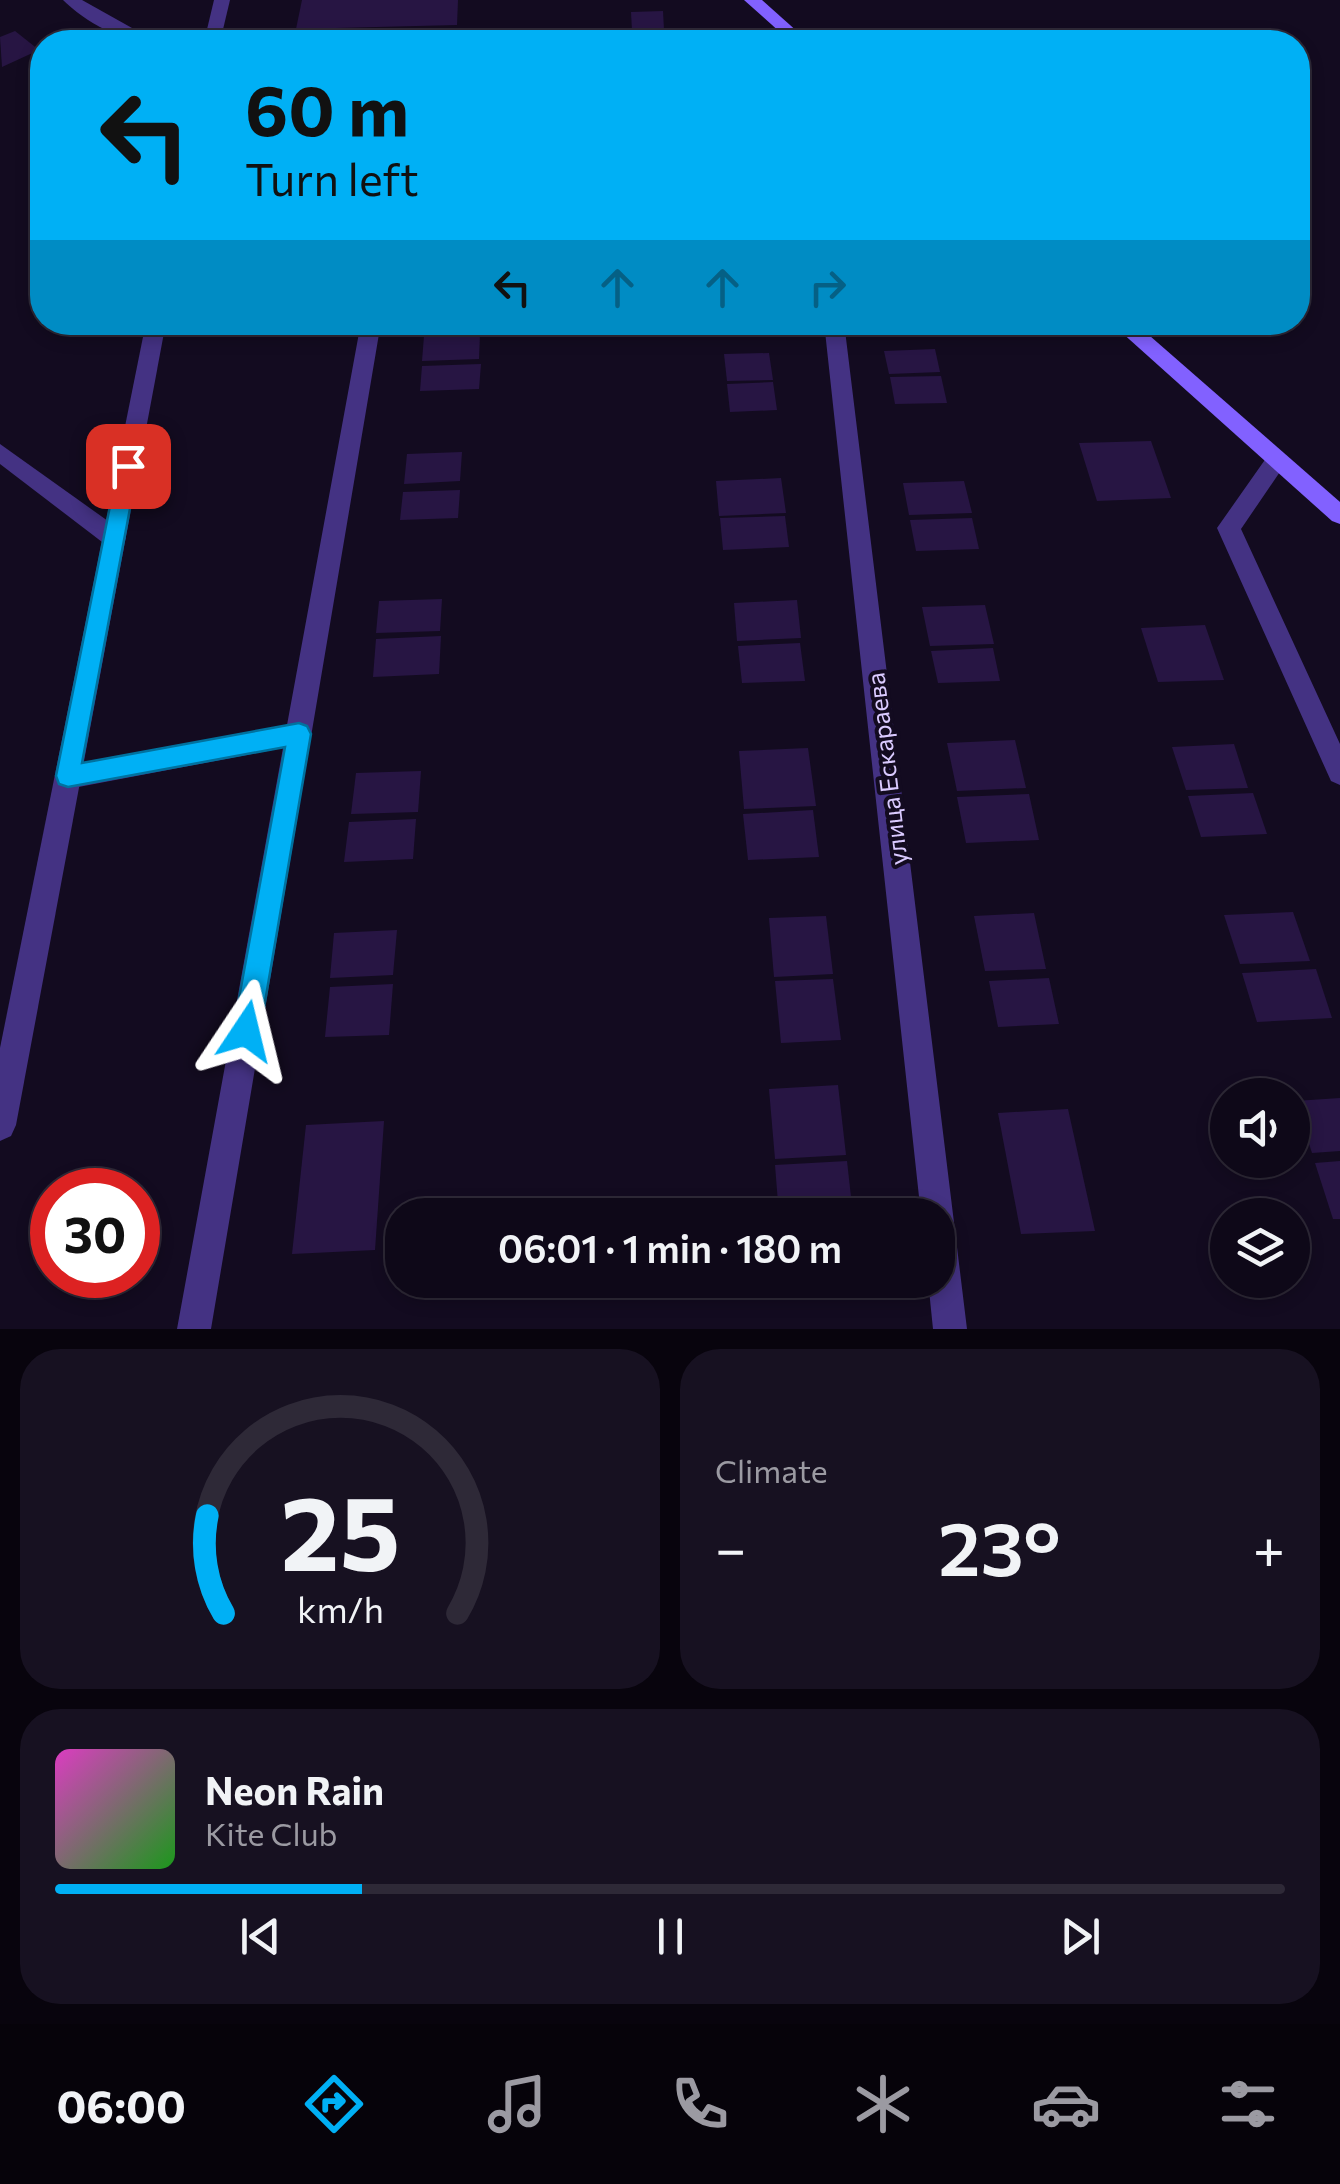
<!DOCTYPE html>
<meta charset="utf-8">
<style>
:root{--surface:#0e0818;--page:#171121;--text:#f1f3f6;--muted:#9b9aa2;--line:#2e2937;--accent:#00b0f5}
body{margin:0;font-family:Commissioner,sans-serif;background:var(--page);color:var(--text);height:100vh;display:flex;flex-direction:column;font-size:38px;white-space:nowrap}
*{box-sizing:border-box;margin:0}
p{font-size:32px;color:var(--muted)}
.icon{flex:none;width:55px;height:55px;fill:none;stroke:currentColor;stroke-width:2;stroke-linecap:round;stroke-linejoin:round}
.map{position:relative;height:1329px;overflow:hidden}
.side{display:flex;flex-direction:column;gap:20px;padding:20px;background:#08040d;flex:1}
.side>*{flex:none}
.top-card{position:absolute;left:30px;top:30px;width:1280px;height:305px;border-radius:40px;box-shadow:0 5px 15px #0003,0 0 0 2px var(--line);background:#00b0f5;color:#111;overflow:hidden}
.buttons{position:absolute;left:1210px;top:1078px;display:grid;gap:20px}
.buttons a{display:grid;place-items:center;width:100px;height:100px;border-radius:50%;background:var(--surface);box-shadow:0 5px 15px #0003,0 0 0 2px var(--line);font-size:50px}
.speed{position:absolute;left:30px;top:1168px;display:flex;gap:20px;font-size:50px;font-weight:700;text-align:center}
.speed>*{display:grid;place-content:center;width:130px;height:130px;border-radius:50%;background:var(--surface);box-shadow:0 5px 15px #0003,0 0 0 2px var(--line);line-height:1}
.speed .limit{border:15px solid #d22;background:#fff;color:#111}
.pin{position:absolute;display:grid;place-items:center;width:85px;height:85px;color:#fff;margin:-42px;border-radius:20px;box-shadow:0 5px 15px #0006}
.me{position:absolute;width:110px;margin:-55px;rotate:10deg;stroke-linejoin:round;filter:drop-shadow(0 0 8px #0008)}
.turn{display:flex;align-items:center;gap:35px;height:210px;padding:0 50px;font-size:45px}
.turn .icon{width:130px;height:130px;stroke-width:2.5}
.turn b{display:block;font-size:70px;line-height:85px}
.lanes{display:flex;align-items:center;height:95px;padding:0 50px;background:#0003;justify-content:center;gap:50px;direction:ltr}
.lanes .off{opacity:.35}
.big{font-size:75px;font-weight:600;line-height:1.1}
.side .widget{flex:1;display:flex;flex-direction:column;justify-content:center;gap:15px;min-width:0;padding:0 35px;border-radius:40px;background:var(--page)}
.side .dial{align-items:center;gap:0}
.dial svg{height:260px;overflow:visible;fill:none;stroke:var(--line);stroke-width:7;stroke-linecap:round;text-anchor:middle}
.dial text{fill:var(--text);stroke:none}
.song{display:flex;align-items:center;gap:30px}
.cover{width:120px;height:120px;border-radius:15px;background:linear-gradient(135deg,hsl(310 70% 55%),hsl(120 70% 35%))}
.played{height:10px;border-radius:5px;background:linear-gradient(90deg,var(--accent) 25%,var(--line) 25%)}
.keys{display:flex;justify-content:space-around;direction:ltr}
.heat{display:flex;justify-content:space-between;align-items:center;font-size:55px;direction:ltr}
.side .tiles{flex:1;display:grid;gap:20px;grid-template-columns:1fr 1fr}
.widget:last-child{grid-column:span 2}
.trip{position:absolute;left:385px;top:1198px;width:570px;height:100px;border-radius:40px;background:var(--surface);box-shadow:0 5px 15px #0003,0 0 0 2px var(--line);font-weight:600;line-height:100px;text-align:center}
.dock{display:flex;height:160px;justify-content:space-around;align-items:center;background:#06030a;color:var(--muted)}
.dock .icon{width:70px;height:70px}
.dock .current{color:var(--accent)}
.dock b{font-size:45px;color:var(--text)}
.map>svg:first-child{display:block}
</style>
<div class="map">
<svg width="1340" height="1329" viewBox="0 0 1340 1329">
<rect width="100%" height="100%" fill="#130b20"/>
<g fill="#271543">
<polygon points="302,0 458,0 457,25 296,29"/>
<polygon points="663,11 664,30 632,31 631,12"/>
<polygon points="15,31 39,50 2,67 0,37"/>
<polygon points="480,334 479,359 422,361 424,336"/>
<polygon points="935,349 940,372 889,374 884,351"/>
<polygon points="769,353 773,380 727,381 724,354"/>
<polygon points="481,364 479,389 420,391 422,366"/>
<polygon points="941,376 947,403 895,404 890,377"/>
<polygon points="773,382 777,410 730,412 727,384"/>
<polygon points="1151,441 1171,498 1097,501 1079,443"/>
<polygon points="462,452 460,481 404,484 407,454"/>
<polygon points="781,478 786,513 719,516 716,481"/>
<polygon points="964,481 972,513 909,515 903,483"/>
<polygon points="460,490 458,518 400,520 403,492"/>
<polygon points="785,516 789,547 723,550 720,518"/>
<polygon points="972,518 979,549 916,551 910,520"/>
<polygon points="442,599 440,631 376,633 379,601"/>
<polygon points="797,600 801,638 737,641 734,603"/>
<polygon points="985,605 994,644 930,646 922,607"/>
<polygon points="1205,625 1224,680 1158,682 1141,628"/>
<polygon points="441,636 439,674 373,677 376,639"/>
<polygon points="800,643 805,681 742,683 738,646"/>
<polygon points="993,648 1000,681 938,683 931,651"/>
<polygon points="1015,740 1026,788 957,791 947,743"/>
<polygon points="1234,744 1248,788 1186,790 1172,747"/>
<polygon points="808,748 816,806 744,809 739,751"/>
<polygon points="421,771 418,812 351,814 356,773"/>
<polygon points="1253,793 1267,834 1201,837 1188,796"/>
<polygon points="1029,794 1039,840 966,843 957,797"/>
<polygon points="813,810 819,857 748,860 743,814"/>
<polygon points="416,819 413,859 344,862 349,822"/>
<polygon points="1293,912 1310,961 1240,964 1224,915"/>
<polygon points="1034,913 1046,969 985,971 974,916"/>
<polygon points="826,916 833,974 774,977 769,918"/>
<polygon points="397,930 393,975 330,978 334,933"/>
<polygon points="1316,969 1332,1018 1257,1022 1242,973"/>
<polygon points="1049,978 1059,1024 998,1027 989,981"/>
<polygon points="833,979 841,1040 781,1043 775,981"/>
<polygon points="393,984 389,1035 325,1037 330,987"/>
<polygon points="838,1085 846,1155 775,1159 769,1089"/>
<polygon points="1340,1098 1340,1151 1312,1153 1295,1101"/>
<polygon points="1068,1109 1095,1231 1021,1234 998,1113"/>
<polygon points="384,1121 375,1250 292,1254 306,1125"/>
<polygon points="847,1161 853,1215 779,1215 775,1165"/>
<polygon points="1340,1161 1340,1219 1333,1219 1315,1163"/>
</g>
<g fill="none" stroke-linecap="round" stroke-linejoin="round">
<g fill="#443283" fill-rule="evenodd">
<path d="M63,0H82L157,42C125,44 86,23 63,0Z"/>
<polygon points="361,322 381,322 211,1329 177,1329 283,748 68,789 59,785 55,777 59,769 68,765 287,725"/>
<polygon points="824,322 844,322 967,1329 933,1329 928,1280 938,1280 938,1215 921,1215"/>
<polygon points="0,444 122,531 126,538 122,545 106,545 0,464"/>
<polygon points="1277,452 1288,460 1241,529 1340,744 1340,785 1331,781 1217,528 1269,454"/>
</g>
<g fill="#443283" fill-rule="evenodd">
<polygon points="214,0 230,0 220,42 204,42"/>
<polygon points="146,322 166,322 16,1125 11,1136 0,1141 0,1048"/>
</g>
<g fill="#8261ff" fill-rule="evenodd">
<polygon points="744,0 762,0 809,42 791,42"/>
<polygon points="1110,322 1134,322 1340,502 1340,524 1332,521"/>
</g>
</g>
<polygon fill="#00b0f5" stroke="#00729f" stroke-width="2.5" points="128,459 138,466 82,763 299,723 307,726 311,734 260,1031 256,1041 246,1045 237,1041 233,1031 285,747 68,787 59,784 56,776 118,466"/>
<g text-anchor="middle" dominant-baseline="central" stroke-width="8" stroke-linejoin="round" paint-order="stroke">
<g font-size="25" fill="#dacaff" stroke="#130b20">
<text transform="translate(886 769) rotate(-97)">улица Ескараева</text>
</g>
</g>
</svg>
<div class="buttons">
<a><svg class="icon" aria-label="sound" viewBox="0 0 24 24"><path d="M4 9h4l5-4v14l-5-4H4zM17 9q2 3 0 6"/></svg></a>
<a><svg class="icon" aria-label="layers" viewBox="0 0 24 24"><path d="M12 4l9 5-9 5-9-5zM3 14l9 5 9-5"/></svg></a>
</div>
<div class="speed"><div class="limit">30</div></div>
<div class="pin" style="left:128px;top:466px;background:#d93025"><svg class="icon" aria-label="arrive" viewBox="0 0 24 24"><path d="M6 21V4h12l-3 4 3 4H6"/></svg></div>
<svg class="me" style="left:246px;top:1031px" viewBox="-20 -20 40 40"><path d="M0-17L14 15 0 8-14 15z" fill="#00b0f5" stroke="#fff" stroke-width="4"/></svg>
<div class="trip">06:01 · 1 min · 180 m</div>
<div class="top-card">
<div class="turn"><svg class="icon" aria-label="left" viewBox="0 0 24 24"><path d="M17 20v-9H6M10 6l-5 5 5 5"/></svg><div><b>60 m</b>Turn left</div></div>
<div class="lanes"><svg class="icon" aria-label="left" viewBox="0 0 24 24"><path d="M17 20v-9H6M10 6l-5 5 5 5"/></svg><svg class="icon off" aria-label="ahead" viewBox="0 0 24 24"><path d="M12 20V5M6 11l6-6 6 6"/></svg><svg class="icon off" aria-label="ahead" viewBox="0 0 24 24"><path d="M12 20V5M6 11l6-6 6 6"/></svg><svg class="icon off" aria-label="right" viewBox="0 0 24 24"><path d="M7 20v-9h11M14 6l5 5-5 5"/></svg></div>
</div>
</div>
<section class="side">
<div class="tiles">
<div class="widget dial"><svg viewBox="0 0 100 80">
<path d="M14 69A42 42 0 1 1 86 69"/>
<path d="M14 69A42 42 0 0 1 9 39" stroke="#00b0f5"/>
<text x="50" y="56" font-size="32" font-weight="700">25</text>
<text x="50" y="72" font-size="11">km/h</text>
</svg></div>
<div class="widget"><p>Climate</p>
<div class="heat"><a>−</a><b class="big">23°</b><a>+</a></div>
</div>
<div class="widget">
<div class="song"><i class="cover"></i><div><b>Neon Rain</b><p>Kite Club</p></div></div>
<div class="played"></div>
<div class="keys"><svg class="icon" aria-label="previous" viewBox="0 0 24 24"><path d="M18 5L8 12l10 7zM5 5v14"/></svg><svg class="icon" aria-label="pause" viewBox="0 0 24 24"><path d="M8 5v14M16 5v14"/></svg><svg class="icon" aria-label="next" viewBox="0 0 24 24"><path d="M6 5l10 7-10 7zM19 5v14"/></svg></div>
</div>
</div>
</section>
<nav class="dock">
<b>06:00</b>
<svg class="icon current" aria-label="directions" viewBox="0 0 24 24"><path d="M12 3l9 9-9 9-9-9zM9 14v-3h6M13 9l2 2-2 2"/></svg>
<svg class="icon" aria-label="music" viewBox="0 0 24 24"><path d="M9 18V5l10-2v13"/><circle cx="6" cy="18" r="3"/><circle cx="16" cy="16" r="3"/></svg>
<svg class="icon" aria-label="phone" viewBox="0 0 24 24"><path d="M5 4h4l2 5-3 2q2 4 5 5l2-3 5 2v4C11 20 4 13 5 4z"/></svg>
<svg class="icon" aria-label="climate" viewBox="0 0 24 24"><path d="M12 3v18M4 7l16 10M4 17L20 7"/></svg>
<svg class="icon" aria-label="car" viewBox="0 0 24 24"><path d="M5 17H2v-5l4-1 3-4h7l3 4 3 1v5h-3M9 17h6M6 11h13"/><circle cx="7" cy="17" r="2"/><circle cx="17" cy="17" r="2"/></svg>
<svg class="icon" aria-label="filters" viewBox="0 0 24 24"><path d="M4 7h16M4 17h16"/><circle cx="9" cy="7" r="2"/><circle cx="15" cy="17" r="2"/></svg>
</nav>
